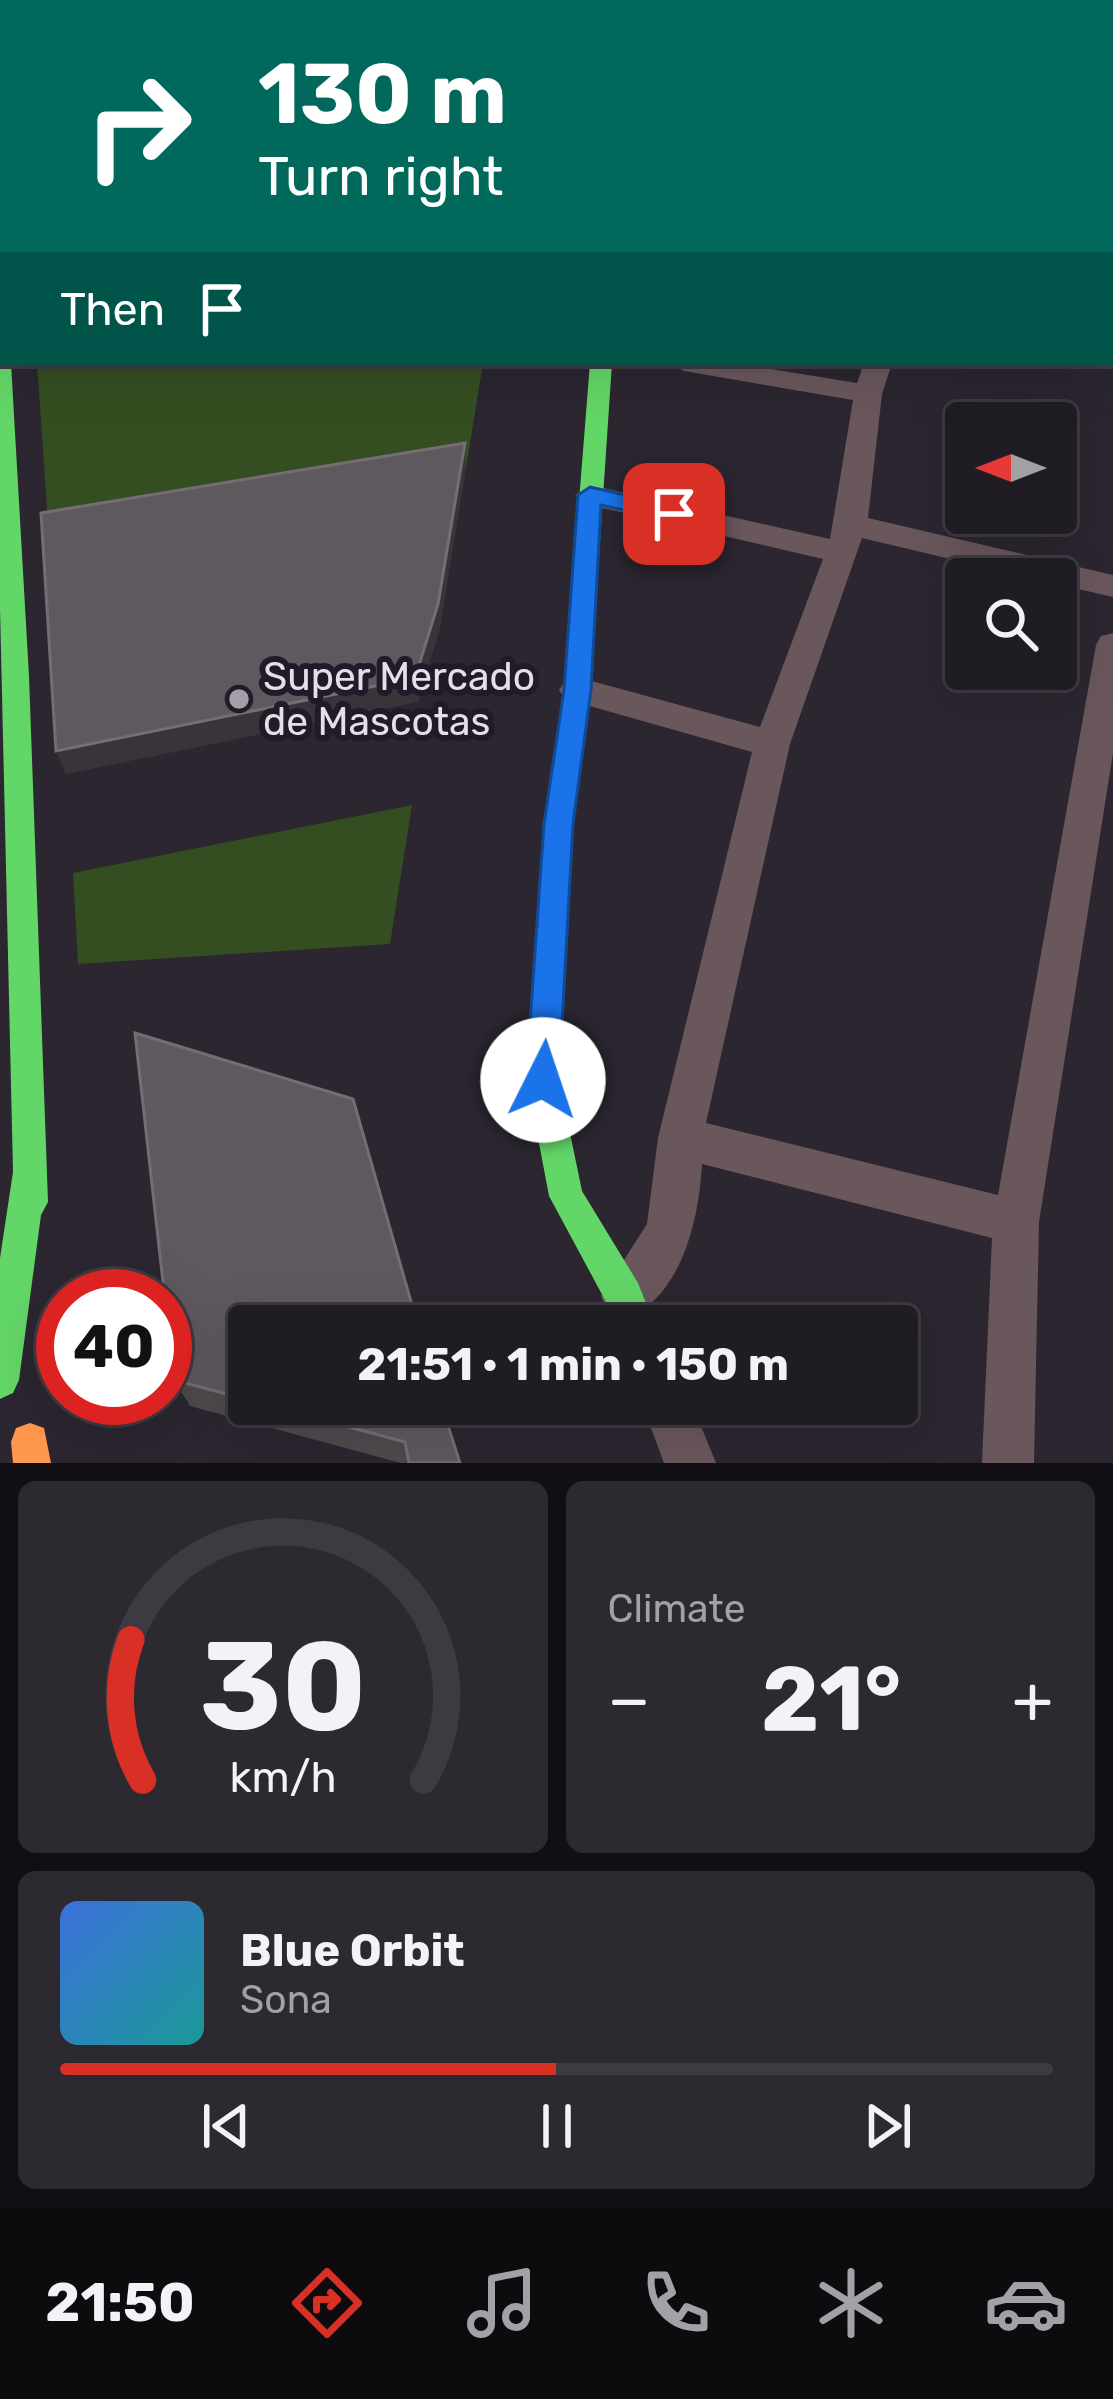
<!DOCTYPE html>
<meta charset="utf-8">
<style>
:root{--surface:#201c24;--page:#2d2931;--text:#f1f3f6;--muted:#a2a1a6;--line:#3d3a41;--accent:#d93025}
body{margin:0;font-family:Rubik,sans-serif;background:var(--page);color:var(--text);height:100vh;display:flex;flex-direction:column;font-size:45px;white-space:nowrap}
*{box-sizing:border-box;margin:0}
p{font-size:39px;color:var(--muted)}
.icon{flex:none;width:66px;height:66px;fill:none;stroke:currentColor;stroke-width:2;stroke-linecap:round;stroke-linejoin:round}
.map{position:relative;height:1463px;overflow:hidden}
.sheet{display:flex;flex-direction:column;gap:18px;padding:18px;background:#120f14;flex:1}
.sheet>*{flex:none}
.top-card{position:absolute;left:0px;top:0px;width:1113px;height:366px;box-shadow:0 12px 48px #0002,0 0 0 3px var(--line);background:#00695c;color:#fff;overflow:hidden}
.needle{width:78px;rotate:270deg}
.fabs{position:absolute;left:945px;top:402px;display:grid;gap:24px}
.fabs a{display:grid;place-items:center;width:132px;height:132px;border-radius:12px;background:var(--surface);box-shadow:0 12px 48px #0002,0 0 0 3px var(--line);font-size:60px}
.speed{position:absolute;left:36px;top:1269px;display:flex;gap:24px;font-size:60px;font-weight:700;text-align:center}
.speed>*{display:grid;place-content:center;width:156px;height:156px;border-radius:50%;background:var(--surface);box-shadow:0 12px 48px #0002,0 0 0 3px var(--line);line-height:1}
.speed .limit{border:18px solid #d22;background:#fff;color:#111}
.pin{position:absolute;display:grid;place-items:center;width:102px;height:102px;color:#fff;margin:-51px;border-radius:24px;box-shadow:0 6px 18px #0006}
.me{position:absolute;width:132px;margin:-66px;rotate:4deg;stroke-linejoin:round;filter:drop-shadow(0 0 9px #0008)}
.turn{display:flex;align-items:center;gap:42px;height:252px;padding:0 60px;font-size:54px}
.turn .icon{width:156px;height:156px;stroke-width:2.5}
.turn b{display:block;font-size:84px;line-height:102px}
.then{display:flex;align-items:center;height:114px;padding:0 60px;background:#0003;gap:24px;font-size:45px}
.big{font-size:90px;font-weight:700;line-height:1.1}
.sheet .card{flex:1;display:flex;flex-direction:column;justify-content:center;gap:18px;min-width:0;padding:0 42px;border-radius:18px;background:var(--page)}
.sheet .dial{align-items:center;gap:0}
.dial svg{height:312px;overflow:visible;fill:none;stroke:var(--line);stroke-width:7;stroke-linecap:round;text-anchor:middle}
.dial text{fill:var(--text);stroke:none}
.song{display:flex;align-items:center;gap:36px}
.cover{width:144px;height:144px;border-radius:18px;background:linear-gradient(135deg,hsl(220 70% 55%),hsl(180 70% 35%))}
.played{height:12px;border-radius:6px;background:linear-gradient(90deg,var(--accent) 50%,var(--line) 50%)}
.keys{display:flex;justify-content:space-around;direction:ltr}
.heat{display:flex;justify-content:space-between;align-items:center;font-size:66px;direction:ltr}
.sheet .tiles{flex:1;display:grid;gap:18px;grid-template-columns:1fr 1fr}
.card:last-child{grid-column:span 2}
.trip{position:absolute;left:228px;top:1305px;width:690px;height:120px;border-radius:12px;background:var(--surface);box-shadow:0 12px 48px #0002,0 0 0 3px var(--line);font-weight:700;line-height:120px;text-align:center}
.tabs{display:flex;height:192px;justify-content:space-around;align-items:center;background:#0d0b0e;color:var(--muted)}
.tabs .icon{width:84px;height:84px}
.tabs .active{color:var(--accent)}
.tabs b{font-size:54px;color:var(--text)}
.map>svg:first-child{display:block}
</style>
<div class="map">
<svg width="1113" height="1463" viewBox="0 0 1113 1463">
<rect width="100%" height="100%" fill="#2b2630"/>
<g fill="#354e21">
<polygon points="37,363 483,363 466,468 49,538"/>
<polygon points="412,805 390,944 78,964 73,873"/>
</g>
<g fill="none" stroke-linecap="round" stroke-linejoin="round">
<g fill="#69575c" fill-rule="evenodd">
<rect x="19" y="0" width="20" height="3"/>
<polygon points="199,0 219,0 220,3 200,3"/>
<polygon points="549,0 587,0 589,3 551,3"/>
<polygon points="1110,103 1113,104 1113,118 1110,117"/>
<rect x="1110" y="200" width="3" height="15"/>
<rect x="1110" y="293" width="3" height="16"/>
<path d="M670,363H735L857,383L864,363H892L882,394L868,518L1113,575V597L1056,584V579H1035L862,538L790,744L706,1123L998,1195L1096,645L1101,636L1113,633V753L1039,1222L1034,1463H982L992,1238L702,1164C699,1220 682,1296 625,1320L608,1313L601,1296L647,1224L658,1138L752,752L565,699L559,690L565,681L577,677L760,727L823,559L590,505L575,495L590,485L830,539L853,400L684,371Z"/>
<polygon points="642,1404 692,1404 716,1463 664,1463"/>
</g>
<g fill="#63d668" fill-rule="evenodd">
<polygon points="628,0 644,0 626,3"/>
<polygon points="3,116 3,126 0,127 0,117"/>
<polygon points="0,357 3,363 11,363 29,676 48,1202 41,1215 19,1380 13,1393 0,1399 0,1258 13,1172 0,608"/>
<polygon points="590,363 612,363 590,690 573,824 559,1080 582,1191 638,1283 655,1326 619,1326 549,1196 527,1080 545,824 564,690"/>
</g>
<polygon fill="#ff974d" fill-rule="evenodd" points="30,1423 44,1428 51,1463 13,1463 11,1442 16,1428"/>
</g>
<polygon fill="#4e494d" points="249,1326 249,1404 441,1404 460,1463 401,1463 190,1406 174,1380"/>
<g fill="#39343a">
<polygon points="324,0 354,0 351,3 321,3"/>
<polygon points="465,443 466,468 440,628 418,702 66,774 56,751"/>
</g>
<g fill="#5e595e" stroke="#736e73" stroke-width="3">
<polygon points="235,0 324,0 321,3 236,3"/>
<polygon points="465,443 438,604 415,678 56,751 41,513"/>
<polygon points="135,1033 353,1099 418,1326 249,1326 249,1400 174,1380"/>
<polygon points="263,1404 441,1404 460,1463 409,1463 405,1442"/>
</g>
<polygon fill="#1a73e8" stroke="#114b97" stroke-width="3" points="590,487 682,508 685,514 674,521 601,505 591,690 573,824 559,1080 554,1091 543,1095 531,1091 526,1080 544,824 564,690 578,495"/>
<circle fill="#a39ea8" stroke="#221a29" stroke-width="4.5" cx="239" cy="699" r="12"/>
<g text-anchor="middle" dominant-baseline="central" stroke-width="12" stroke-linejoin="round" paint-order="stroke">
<g font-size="39" fill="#e4dfe9" stroke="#221a29" text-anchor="start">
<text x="263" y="677">Super Mercado<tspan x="263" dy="45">de Mascotas</tspan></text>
</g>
</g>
</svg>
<div class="fabs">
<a><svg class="needle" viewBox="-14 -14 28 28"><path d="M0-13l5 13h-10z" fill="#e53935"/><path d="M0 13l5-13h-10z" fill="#a2a1a6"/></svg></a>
<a><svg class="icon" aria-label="search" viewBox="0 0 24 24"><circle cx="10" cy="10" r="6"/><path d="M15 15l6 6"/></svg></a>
</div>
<div class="speed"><div class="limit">40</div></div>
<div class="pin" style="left:674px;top:514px;background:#d93025"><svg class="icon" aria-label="arrive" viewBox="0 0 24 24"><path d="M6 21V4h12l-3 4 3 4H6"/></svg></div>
<svg class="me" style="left:543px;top:1080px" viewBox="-20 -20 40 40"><circle r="19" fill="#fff"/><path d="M0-13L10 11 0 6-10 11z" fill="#1a73e8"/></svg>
<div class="trip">21:51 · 1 min · 150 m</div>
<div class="top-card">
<div class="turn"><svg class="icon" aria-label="right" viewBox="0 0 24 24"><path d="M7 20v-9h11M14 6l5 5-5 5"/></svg><div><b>130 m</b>Turn right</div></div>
<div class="then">Then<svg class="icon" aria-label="arrive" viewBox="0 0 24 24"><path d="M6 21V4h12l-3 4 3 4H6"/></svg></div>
</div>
</div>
<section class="sheet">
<div class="tiles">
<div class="card dial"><svg viewBox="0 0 100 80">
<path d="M14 69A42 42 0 1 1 86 69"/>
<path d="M14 69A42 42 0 0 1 11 33" stroke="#d93025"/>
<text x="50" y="56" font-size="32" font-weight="700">30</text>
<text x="50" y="72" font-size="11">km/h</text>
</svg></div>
<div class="card"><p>Climate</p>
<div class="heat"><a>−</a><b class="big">21°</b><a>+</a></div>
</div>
<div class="card">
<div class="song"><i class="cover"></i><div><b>Blue Orbit</b><p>Sona</p></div></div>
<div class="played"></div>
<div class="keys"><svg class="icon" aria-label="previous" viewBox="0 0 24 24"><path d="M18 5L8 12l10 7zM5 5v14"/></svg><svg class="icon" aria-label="pause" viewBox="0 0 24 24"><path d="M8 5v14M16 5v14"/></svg><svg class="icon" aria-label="next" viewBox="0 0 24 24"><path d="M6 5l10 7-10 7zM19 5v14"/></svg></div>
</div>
</div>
</section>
<nav class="tabs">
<b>21:50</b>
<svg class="icon active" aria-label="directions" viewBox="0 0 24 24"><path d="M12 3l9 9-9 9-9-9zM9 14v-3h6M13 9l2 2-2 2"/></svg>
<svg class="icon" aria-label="music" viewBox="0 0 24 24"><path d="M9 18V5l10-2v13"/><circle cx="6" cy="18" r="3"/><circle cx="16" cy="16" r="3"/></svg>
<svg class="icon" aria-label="phone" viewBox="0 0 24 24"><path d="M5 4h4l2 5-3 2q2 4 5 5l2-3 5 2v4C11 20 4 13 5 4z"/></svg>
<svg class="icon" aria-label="climate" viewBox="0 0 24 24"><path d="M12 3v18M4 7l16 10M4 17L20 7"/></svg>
<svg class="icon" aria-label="car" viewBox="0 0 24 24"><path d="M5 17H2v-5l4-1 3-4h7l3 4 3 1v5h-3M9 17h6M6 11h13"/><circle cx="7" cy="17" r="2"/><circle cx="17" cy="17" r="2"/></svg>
</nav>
